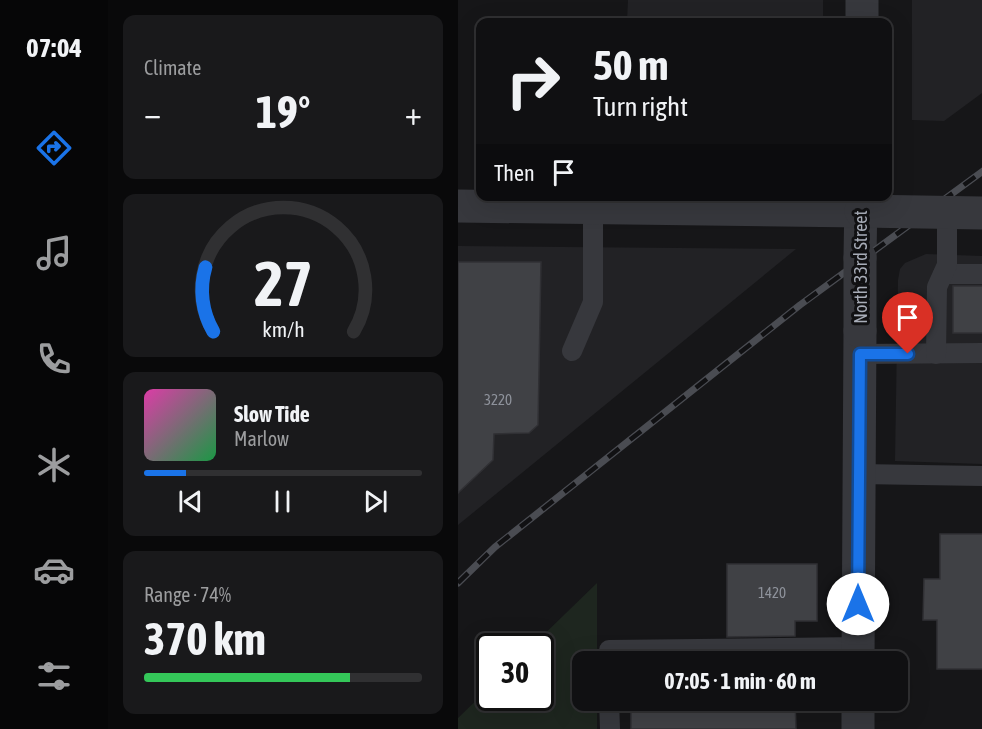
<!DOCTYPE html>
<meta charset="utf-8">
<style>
:root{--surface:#101012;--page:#19191b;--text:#f1f3f6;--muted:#9c9d9f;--line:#303032;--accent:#1a73e8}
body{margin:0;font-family:"Asap Condensed",sans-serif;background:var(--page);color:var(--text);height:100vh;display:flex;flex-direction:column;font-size:22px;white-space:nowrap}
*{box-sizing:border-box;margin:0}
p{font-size:20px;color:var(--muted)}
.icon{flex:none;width:33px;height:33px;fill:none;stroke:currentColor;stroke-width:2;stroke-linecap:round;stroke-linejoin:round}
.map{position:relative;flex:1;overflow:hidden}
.drawer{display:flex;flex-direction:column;gap:15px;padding:15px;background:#09090a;width:350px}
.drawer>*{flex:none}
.hud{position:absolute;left:18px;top:18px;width:416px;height:183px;border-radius:12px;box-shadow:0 6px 24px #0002,0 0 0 2px var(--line);background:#101012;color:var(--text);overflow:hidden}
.speed{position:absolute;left:18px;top:633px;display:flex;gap:12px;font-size:30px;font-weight:700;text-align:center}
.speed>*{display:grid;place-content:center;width:78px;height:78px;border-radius:50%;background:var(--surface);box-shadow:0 6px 24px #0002,0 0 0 2px var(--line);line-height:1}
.speed .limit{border:3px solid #111;border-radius:9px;background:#fff;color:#111}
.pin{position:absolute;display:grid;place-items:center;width:51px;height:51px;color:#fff;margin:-62px -26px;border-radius:50% 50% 50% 0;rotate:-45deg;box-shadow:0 0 6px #0007}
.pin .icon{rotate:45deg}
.me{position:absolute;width:66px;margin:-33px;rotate:0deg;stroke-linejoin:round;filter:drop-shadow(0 0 4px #0008)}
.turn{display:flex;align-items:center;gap:21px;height:126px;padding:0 18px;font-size:27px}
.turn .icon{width:78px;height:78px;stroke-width:2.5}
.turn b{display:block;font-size:42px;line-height:51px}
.then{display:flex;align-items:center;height:57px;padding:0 18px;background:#0003;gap:12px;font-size:22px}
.big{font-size:45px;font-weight:700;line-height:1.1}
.drawer .tile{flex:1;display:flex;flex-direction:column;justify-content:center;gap:9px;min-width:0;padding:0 21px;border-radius:12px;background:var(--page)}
.drawer .dial{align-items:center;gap:0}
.dial svg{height:156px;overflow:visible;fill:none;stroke:var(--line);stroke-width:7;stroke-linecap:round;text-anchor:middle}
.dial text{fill:var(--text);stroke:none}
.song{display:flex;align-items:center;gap:18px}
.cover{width:72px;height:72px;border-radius:9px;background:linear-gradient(135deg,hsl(320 70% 55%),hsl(140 70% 35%))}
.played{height:6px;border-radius:3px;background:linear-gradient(90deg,var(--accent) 15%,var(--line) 15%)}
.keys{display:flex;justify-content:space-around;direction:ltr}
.heat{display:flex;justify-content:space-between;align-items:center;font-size:33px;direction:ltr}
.charge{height:9px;border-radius:4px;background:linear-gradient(90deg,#34c759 74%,var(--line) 0)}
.trip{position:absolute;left:114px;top:651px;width:336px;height:60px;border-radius:12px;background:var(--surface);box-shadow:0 6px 24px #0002,0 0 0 2px var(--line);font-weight:700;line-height:60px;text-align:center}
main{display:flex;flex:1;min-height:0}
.tabs{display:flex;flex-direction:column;width:108px;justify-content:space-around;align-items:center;background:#060607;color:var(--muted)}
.tabs .icon{width:42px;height:42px}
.tabs .active{color:var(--accent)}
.tabs b{font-size:27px;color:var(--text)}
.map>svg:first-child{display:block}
</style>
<main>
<nav class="tabs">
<b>07:04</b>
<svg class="icon active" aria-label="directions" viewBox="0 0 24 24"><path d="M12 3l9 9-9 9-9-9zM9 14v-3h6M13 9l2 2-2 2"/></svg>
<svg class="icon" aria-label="music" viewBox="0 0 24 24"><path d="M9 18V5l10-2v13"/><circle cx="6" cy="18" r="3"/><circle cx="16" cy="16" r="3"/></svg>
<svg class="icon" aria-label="phone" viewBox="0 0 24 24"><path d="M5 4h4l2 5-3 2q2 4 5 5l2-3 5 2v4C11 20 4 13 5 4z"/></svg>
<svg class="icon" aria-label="climate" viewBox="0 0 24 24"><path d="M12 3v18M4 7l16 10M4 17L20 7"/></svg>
<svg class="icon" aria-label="car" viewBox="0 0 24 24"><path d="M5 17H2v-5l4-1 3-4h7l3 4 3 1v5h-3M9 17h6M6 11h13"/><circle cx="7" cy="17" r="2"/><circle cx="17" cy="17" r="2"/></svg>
<svg class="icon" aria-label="filters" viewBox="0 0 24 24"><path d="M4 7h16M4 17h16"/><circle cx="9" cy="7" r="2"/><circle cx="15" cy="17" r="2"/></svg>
</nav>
<section class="drawer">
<div class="tile"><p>Climate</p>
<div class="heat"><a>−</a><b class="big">19°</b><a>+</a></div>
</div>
<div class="tile dial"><svg viewBox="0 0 100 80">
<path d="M14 69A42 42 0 1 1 86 69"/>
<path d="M14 69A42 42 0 0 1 10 36" stroke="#1a73e8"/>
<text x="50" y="56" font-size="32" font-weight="700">27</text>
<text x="50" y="72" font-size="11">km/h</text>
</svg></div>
<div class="tile">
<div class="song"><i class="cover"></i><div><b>Slow Tide</b><p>Marlow</p></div></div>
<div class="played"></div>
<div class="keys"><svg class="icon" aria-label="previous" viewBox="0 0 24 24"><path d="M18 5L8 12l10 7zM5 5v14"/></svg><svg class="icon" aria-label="pause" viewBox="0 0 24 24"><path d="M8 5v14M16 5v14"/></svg><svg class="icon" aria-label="next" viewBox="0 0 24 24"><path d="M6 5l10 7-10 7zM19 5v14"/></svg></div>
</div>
<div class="tile"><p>Range · 74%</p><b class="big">370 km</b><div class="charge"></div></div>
</section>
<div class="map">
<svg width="525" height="729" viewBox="0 0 525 729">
<rect width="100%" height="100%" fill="#161618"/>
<g fill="#222225">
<polygon points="170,0 365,0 365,22 169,22"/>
<polygon points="454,0 524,0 524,93 486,121 454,120"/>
<polygon points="0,246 338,249 0,525"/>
<polygon points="468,254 524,256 524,464 437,461 440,280 442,269 447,263"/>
</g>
<polygon fill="#1e261f" points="139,583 139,661 124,662 124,700 139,701 139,729 0,729 0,718 31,688 32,698 82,698 82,646 74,646"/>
<g fill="#404145" stroke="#303034" stroke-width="1.5">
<polygon points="0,262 83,262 80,425 71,433 36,434 35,460 0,493"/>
<rect x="495" y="286" width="30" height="47"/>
<polygon points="482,534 525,534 525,669 479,669 479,620 465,620 466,579 482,579"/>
<polygon points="269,564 359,564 359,621 337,621 337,636 269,637"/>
<polygon points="337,660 337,662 269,662 269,661"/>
<polygon points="173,700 269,702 269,700 337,700 338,729 173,729"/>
</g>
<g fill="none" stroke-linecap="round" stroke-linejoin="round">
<g stroke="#37383d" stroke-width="20">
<polyline points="485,274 525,274"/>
<polyline points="114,351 135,302 135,207"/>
<polyline points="402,354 525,353"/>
<polyline points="478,354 479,287 489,265 489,212"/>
<polyline points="401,474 525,476"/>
<polyline points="151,662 151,650 400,647"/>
<polyline points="151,700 152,729"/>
</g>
<g stroke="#37383d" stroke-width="33">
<polyline points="404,22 404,0"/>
<polyline points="402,258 403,196"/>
<polyline points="400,662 402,331"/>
<polyline points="400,729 400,700"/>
</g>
<polyline stroke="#37383d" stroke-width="33" points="0,206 403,211"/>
<g stroke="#4a4c52" stroke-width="7">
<polyline id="rail" points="0,583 37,547 342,305 525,171"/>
</g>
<use href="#rail" stroke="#111113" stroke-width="4.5" stroke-dasharray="14" stroke-linecap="butt"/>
<polyline stroke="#37383d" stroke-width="33" points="402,331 402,258"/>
<polyline stroke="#37383d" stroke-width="33" points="403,211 525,213"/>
</g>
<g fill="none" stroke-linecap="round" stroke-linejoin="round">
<g stroke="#114b97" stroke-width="15">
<polyline id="route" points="400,604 402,354 450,354"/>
</g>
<use href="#route" stroke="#1a73e8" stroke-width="10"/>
</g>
<g text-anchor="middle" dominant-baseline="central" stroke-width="6" stroke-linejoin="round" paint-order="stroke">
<g font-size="15" fill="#8e929b">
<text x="40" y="399">3220</text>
<text x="314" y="592">1420</text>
</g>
<g font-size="18" fill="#a8adb8" stroke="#111113">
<text transform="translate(402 267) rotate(-90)">North 33rd Street</text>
</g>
</g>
</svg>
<div class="speed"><div class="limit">30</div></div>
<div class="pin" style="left:450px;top:354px;background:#d93025"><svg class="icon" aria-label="arrive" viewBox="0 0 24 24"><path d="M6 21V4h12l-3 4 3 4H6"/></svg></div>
<svg class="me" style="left:400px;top:604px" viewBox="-20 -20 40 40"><circle r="19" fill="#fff"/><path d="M0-13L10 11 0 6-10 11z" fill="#1a73e8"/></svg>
<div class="trip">07:05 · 1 min · 60 m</div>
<div class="hud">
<div class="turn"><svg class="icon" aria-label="right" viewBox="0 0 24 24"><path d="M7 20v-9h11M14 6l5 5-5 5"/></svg><div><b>50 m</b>Turn right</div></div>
<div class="then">Then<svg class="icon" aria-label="arrive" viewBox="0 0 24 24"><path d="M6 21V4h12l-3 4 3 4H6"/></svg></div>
</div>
</div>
</main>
